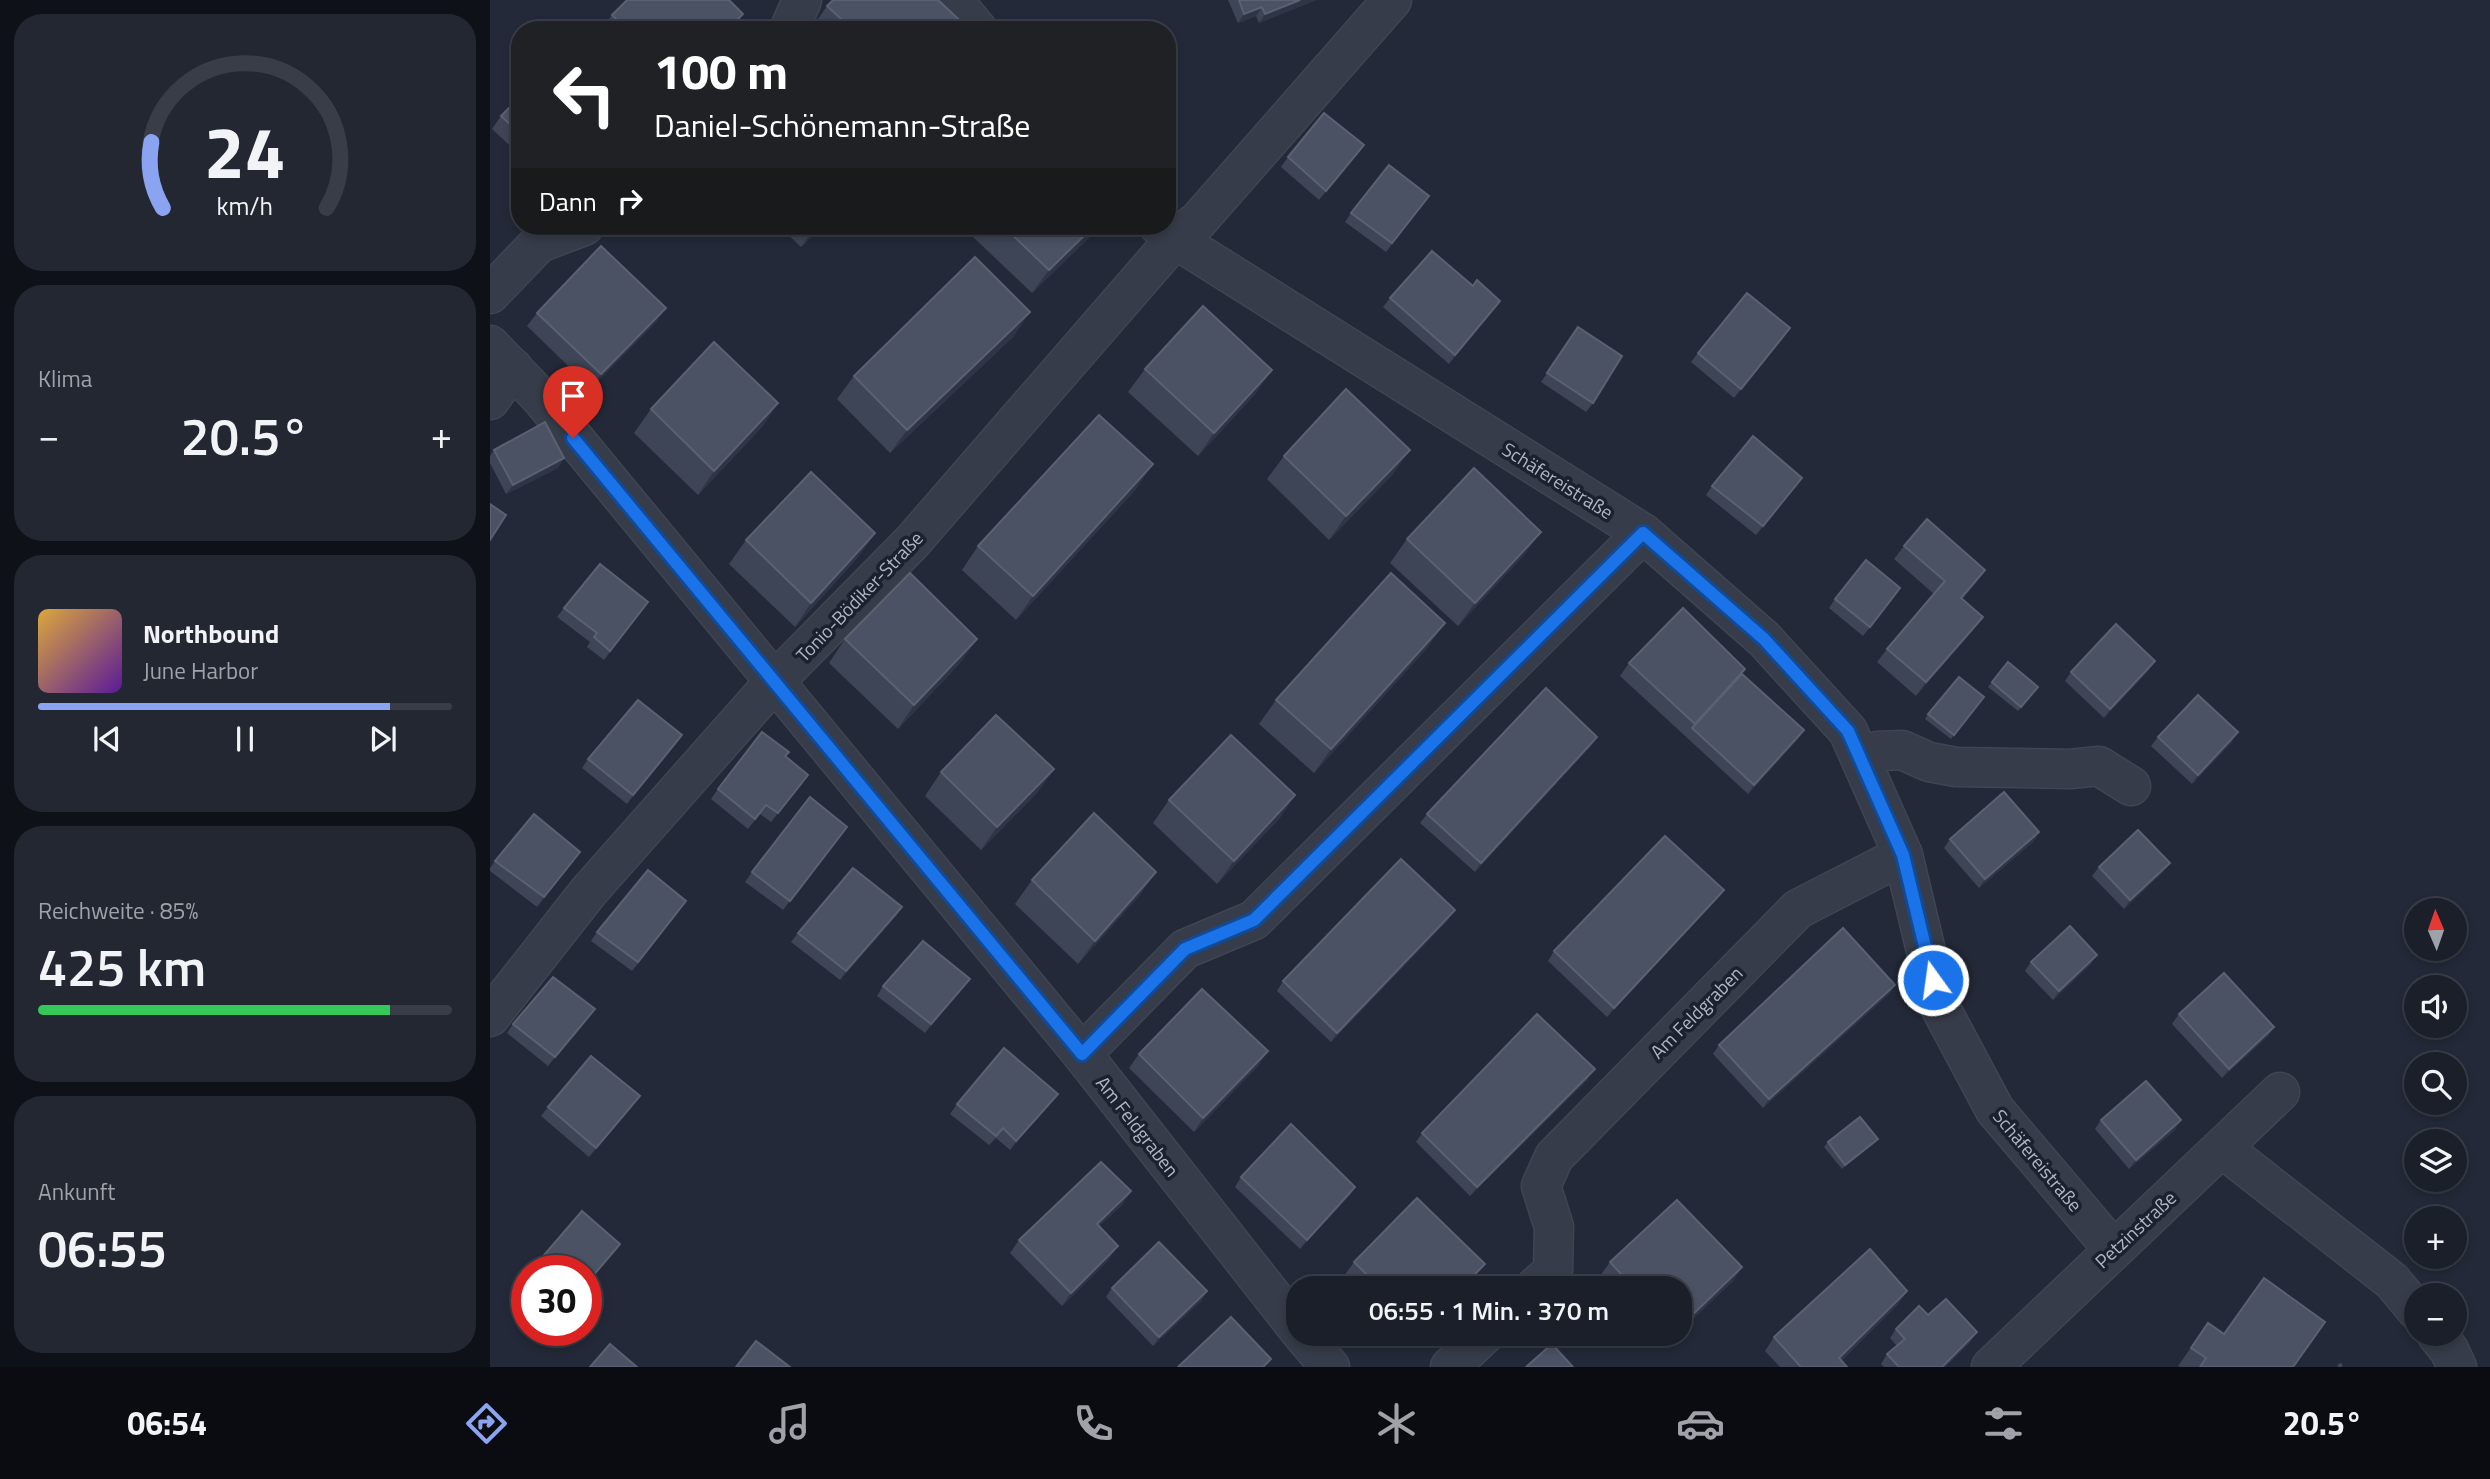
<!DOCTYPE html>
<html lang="de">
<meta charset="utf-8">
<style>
:root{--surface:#1a1f2a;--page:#232732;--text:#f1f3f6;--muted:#9fa2a8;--line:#383d47;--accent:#8aa4f1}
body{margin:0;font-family:"Titillium Web",sans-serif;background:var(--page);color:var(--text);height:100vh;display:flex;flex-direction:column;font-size:26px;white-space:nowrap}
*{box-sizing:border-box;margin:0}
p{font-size:23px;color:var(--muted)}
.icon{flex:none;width:38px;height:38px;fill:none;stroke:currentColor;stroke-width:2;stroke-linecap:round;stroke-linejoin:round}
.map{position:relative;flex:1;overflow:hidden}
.details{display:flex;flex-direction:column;gap:14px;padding:14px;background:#0e1117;width:490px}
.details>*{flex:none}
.top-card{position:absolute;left:21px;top:21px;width:665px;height:214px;border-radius:28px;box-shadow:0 4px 10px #0003,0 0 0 2px var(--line);background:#202124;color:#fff;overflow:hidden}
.needle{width:46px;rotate:358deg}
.controls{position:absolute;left:1914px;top:898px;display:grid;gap:14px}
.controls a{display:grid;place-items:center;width:63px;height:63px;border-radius:50%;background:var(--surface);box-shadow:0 4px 10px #0003,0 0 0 2px var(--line);font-size:35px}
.speed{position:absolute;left:21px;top:1255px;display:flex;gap:14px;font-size:35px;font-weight:700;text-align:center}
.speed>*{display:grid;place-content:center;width:91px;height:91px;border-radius:50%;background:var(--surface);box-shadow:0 4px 10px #0003,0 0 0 2px var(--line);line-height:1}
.speed .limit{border:10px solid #d22;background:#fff;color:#111}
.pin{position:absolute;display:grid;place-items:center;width:60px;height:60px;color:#fff;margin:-72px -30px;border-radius:50% 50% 50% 0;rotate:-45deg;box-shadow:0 0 7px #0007}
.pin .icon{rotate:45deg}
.me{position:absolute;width:77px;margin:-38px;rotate:346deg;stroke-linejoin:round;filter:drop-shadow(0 0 5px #0008)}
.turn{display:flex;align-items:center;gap:24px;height:147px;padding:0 28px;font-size:32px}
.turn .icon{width:91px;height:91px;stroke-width:2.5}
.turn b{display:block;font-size:49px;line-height:60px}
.then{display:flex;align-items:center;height:66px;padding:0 28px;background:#0003;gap:14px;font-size:26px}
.big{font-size:52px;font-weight:600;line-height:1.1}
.details .card{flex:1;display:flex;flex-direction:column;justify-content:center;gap:10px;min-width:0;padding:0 24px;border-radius:28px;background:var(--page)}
.details .dial{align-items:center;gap:0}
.dial svg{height:182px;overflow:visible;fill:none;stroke:var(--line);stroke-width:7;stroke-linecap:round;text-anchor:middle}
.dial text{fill:var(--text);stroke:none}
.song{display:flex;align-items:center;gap:21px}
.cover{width:84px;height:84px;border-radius:10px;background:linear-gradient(135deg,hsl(40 70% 55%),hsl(270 70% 35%))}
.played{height:7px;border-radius:4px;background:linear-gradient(90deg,var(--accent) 85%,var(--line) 85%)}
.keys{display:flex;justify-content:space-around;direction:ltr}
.heat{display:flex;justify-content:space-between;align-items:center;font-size:38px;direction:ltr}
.charge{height:10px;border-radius:5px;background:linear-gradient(90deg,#34c759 85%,var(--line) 0)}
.trip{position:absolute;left:796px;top:1276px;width:406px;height:70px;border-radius:28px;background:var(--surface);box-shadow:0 4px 10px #0003,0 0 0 2px var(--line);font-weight:600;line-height:70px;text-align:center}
.tabs{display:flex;height:112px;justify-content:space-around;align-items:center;background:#0a0c11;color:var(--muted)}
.tabs .icon{width:49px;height:49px}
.tabs .active{color:var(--accent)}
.tabs b{font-size:32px;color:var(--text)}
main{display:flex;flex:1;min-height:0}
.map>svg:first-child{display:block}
</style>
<main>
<section class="details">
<div class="card dial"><svg viewBox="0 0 100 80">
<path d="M14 69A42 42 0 1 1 86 69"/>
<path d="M14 69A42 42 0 0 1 9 40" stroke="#8aa4f1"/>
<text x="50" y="56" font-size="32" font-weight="700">24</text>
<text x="50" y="72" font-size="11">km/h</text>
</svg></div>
<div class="card"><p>Klima</p>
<div class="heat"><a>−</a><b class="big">20.5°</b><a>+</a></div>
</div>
<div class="card">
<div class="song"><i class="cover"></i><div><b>Northbound</b><p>June Harbor</p></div></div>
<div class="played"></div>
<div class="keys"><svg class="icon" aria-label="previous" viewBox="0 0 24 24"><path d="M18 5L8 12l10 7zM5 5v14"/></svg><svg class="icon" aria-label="pause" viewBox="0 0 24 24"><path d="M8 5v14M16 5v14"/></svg><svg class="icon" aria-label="next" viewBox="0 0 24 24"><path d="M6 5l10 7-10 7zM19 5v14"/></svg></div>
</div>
<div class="card"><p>Reichweite · 85%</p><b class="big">425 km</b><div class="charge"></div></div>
<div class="card"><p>Ankunft</p><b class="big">06:55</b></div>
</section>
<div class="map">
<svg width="2000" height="1367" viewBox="0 0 2000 1367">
<rect width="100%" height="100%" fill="#232938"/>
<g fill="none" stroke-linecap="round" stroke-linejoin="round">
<g stroke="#3f4552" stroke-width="41">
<g id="minor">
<polyline points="463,0 488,30"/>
<polyline points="299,30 312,0"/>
<polyline points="669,226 685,239 1153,533 1274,639 1358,731 1413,855 1449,1005 1505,1110 1623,1249"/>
<polyline points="0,294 49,243 94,226"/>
<polyline points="0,345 50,397 592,1054 808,1329"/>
<polyline points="0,400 23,368"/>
<polyline points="1370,757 1388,751 1412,750 1439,762 1466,767 1580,769 1609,766 1641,786"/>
<polyline points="0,1017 99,891 285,681 422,542 685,239 708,221 902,0"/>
<polyline points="592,1054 695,949 764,920 1153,533"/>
<polyline points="1732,1148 1902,1281 1927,1311"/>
<polyline points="1044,1288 1063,1271 1064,1227 1051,1186 1064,1157 1308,909 1413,855"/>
<polyline points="812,1334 840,1367"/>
<polyline points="1946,1334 1959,1350 1967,1367"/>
<polyline points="960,1367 995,1334"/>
<polyline points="1501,1367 1790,1092"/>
</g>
</g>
<polyline stroke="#3d4e52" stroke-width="4.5" stroke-dasharray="5 5" stroke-linecap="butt" points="1849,1364 1851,1367"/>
<use href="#minor" stroke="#363c49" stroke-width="38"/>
</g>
<g fill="#3e4557">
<polygon points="738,0 826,0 769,23 766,16 748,23"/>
<polygon points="337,6 480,30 321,29"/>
<polygon points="253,14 241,30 114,30 112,28 122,15"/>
<polygon points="30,97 30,155 2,129 11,116"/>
<polygon points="874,145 829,200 791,167 798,157"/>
<polygon points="932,205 896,252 855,222 861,213"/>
<polygon points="289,226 332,226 311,247"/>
<polygon points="488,226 611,226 542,293 481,235"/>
<polygon points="900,298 1003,310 959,364 893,307"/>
<polygon points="47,313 167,321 101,388 37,326"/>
<polygon points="1088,327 1103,403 1096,412 1051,382"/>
<polygon points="1300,328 1244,398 1201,362 1208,353"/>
<polygon points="524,336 400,453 347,399 364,376"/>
<polygon points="655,369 766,393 708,456 638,392"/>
<polygon points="288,403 272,427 208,495 144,433 161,409"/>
<polygon points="4,450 74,458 68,468 16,494 0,463 0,456"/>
<polygon points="794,456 903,474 839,540 777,479"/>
<polygon points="1222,486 1305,487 1266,535 1216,495"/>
<polygon points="647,488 526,620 472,570 488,546"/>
<polygon points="385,533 368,557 305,627 239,564 256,540"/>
<polygon points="917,539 1034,555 968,626 900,563"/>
<polygon points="1414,546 1495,570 1486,583 1472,599 1483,630 1426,696 1387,662 1397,649 1444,594 1404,559"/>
<polygon points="1404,597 1373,636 1339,608 1345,599"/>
<polygon points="74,608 151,611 114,660 97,647 100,642 67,617"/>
<polygon points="355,639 487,639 470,663 408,729 339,663"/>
<polygon points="938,647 824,773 769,724 786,700"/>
<polygon points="1139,663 1252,674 1308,739 1258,794 1130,676"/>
<polygon points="1659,670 1614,718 1575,681 1581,672"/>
<polygon points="1502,682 1545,692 1528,711 1498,687"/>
<polygon points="1494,697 1461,739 1435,719 1438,714"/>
<polygon points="1107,737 1101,746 985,872 930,823 937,814"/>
<polygon points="1668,737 1742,742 1702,784 1661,746"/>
<polygon points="186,744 137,804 92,768 98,759"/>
<polygon points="299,752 296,757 312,784 281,822 270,814 258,829 221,799 228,789"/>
<polygon points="564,769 547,793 491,850 435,796 451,772"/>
<polygon points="805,795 789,819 727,884 663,823 679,800"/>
<polygon points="357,827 293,910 255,882 262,872"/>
<polygon points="1549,832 1543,842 1489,888 1454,848 1460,839"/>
<polygon points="5,861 84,861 47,907 0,871 0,868"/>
<polygon points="1680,863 1673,872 1634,909 1602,876 1609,867"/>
<polygon points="666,872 649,896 588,964 525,904 542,880"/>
<polygon points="1227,899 1117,1017 1058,961 1064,951"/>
<polygon points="412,907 406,916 350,980 301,942 308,933"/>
<polygon points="189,911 142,971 101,941 107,932"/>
<polygon points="958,920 841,1042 787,991 793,981"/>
<polygon points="1541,962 1601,964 1563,1000 1535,971"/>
<polygon points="1405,985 1399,994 1273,1108 1223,1054 1229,1045"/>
<polygon points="393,986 473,988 435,1033 387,996"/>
<polygon points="105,1009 98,1018 58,1066 17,1033 23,1024"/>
<polygon points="1689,1014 1784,1027 1778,1036 1732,1078 1682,1024"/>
<polygon points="649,1054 769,1065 704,1132 639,1068"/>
<polygon points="1098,1079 980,1196 926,1142 932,1133"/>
<polygon points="150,1096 143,1105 99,1157 51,1116 58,1107"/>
<polygon points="561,1103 520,1150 506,1138 499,1145 460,1114 467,1104"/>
<polygon points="1611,1120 1685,1130 1639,1169 1605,1129"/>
<polygon points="1338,1142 1384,1143 1352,1169 1334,1147"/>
<polygon points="751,1177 865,1187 859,1196 810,1249 745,1187"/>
<polygon points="641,1191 632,1205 609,1226 628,1246 619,1259 572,1306 520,1253 529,1240"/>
<polygon points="130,1244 124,1253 96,1270 55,1270 48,1265 54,1255"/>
<polygon points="864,1262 985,1278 975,1288 867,1288 854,1276"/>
<polygon points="1120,1262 1252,1267 1243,1281 1190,1331 1190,1288 1122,1288 1110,1276"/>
<polygon points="622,1288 717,1291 711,1301 663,1346 616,1297"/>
<polygon points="1417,1291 1408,1304 1351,1361 1357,1367 1290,1367 1275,1351 1284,1337"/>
<polygon points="1718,1323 1734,1334 1803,1367 1691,1367 1688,1366"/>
<polygon points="1406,1329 1481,1341 1455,1367 1394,1367 1391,1364 1397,1354 1407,1346 1400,1338"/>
<polygon points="914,1334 930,1334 922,1341"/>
<polygon points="1165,1334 1188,1334 1176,1345"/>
</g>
<g fill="#2e3546">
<polygon points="810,0 826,0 769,23 775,14"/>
<polygon points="772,7 766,16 748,23 754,14"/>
<polygon points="253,14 244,27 241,30 237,30"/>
<polygon points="874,145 867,155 829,200 836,191"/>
<polygon points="326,226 332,226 311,247"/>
<polygon points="604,226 611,226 542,293 559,270"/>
<polygon points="1010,301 1003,310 959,364 965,355"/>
<polygon points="176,308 167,321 101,388 111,374"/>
<polygon points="540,312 524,336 400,453 417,430"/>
<polygon points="782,370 766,393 708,456 724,433"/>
<polygon points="288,403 272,427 208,495 224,471"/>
<polygon points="920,450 903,474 839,540 856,516"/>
<polygon points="74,458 68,468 16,494 23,485"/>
<polygon points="663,464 647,488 526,620 543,596"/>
<polygon points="1051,532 1034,555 968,626 985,603"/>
<polygon points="385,533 368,557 305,627 321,603"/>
<polygon points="1495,570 1486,583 1461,611 1471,598"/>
<polygon points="1493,617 1483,630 1426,696 1436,682"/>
<polygon points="955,623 938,647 824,773 841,749"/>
<polygon points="487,639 470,663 408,729 424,705"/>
<polygon points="1665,661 1659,670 1614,718 1620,709"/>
<polygon points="1314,730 1308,739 1258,794 1264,785"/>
<polygon points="1748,732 1742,742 1702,784 1708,775"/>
<polygon points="192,735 186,744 137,804 143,795"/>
<polygon points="1107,737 1101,746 985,872 991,863"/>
<polygon points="564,769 547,793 491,850 507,827"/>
<polygon points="805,795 789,819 727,884 744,861"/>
<polygon points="1549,832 1543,842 1489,888 1495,879"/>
<polygon points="90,852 84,861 47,907 54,897"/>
<polygon points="1680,863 1673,872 1634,909 1640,900"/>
<polygon points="666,872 649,896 588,964 605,941"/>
<polygon points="1234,890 1227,899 1117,1017 1124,1008"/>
<polygon points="412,907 406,916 350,980 356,971"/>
<polygon points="965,910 958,920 841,1042 847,1033"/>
<polygon points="1607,955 1601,964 1563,1000 1569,991"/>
<polygon points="480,979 473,988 435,1033 441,1024"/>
<polygon points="1405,985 1399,994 1273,1108 1279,1099"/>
<polygon points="1784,1027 1778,1036 1732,1078 1739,1069"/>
<polygon points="778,1051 769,1065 704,1132 713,1118"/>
<polygon points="1105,1069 1098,1079 980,1196 987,1187"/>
<polygon points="568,1094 561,1103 520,1150 526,1141"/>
<polygon points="150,1096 143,1105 99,1157 106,1148"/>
<polygon points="1691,1120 1685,1130 1639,1169 1646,1160"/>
<polygon points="1388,1139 1384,1143 1352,1169 1355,1165"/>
<polygon points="865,1187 859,1196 810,1249 817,1240"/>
<polygon points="641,1191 632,1205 597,1237 607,1224"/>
<polygon points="130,1244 124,1253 96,1285 96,1284"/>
<polygon points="628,1246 619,1259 572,1306 581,1293"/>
<polygon points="995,1264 985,1278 975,1288 971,1288"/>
<polygon points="1252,1267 1243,1281 1190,1331 1190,1327"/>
<polygon points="717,1291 711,1301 663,1346 669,1337"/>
<polygon points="1417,1291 1408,1304 1344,1367 1349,1358"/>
<polygon points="1487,1332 1481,1341 1455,1367 1452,1367"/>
<polygon points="1184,1334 1188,1334 1176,1345"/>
</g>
<g fill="#4a5263" stroke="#5a6172" stroke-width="2">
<polygon points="137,0 239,0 253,14 237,30 137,30 122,15"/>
<polygon points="343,0 448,0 480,30 363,30 337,6"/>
<polygon points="749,0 810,0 775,14 772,7 754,14"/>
<polygon points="30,97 30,133 11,116"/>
<polygon points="834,113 874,145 836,191 798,157"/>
<polygon points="899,165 939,196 902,243 861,213"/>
<polygon points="513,226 604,226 559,270"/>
<polygon points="111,246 176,308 111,374 47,313"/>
<polygon points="942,251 983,286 987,280 1010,301 965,355 900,298"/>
<polygon points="485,257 540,312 417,430 364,376"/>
<polygon points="1257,293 1300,328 1251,389 1208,353"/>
<polygon points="713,306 782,370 724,433 655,369"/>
<polygon points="1088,327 1132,356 1103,403 1057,373"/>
<polygon points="224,342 288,403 224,471 161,409"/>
<polygon points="856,389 920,450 856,516 794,456"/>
<polygon points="609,415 663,464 543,596 488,546"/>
<polygon points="55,422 74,458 23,485 4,450"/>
<polygon points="1263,436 1312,478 1273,526 1222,486"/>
<polygon points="984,468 1051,532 985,603 917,539"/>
<polygon points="321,472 385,533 321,603 256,540"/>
<polygon points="0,504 16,515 0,540"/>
<polygon points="1437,519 1495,570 1471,598 1493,617 1436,682 1397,649 1455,581 1414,546"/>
<polygon points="1376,560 1410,588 1380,627 1345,599"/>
<polygon points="110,564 158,602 120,651 104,637 107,633 74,608"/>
<polygon points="420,573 487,639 424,705 355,639"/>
<polygon points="901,573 955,623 841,749 786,700"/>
<polygon points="1193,608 1255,669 1205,724 1139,663"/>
<polygon points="1626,624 1665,661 1620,709 1581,672"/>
<polygon points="1518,662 1548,687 1531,707 1502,682"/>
<polygon points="1252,674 1314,730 1264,785 1202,728"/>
<polygon points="1469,677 1494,697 1464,735 1438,714"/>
<polygon points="1056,688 1107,737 991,863 937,814"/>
<polygon points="1708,695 1748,732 1708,775 1668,737"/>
<polygon points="148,700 192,735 143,795 98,759"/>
<polygon points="506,715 564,769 507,827 451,772"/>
<polygon points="272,732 299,752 295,756 318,775 288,813 276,805 265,819 228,789"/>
<polygon points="741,735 805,795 744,861 679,800"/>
<polygon points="1514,792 1549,832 1495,879 1460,839"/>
<polygon points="320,797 357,827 300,901 262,872"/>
<polygon points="604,813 666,872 605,941 542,880"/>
<polygon points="44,814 90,852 54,897 5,861"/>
<polygon points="1648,830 1680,863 1640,900 1609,867"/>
<polygon points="1175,836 1234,890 1124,1008 1064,951"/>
<polygon points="911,859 965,910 847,1033 793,981"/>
<polygon points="363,868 412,907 356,971 308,933"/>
<polygon points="158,870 196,901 148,962 107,932"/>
<polygon points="1580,926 1607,955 1569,991 1541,962"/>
<polygon points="1353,928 1405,985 1279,1099 1229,1045"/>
<polygon points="433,941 480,979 441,1024 393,986"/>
<polygon points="1734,973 1784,1027 1739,1069 1689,1014"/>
<polygon points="63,977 105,1009 65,1057 23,1024"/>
<polygon points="712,989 778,1051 713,1118 649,1054"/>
<polygon points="1047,1014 1105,1069 987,1187 932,1133"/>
<polygon points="514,1048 568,1094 526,1141 513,1128 506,1136 467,1104"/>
<polygon points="101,1056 150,1096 106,1148 58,1107"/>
<polygon points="1656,1081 1691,1120 1646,1160 1611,1120"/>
<polygon points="1370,1117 1388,1139 1355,1165 1338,1142"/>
<polygon points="801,1124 865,1187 817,1240 751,1177"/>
<polygon points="611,1162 641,1191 607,1224 628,1246 581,1293 529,1240"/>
<polygon points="927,1198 995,1264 971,1288 890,1288 864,1262"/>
<polygon points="1187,1200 1252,1267 1190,1327 1190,1288 1144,1288 1120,1262"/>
<polygon points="92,1211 130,1244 96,1284 96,1270 73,1270 54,1255"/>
<polygon points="669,1242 717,1291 669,1337 622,1288"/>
<polygon points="1380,1249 1417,1291 1349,1358 1357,1367 1311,1367 1284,1337"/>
<polygon points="1774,1278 1835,1322 1803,1367 1710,1367 1716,1358 1701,1348 1718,1323 1734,1334"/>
<polygon points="1456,1299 1487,1332 1452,1367 1409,1367 1397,1354 1415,1339 1406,1329 1429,1306 1438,1315"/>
<polygon points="741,1317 781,1359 773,1367 688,1367"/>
<polygon points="266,1341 300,1367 246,1367"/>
<polygon points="120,1344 147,1367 100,1367"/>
<polygon points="1062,1344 1083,1367 1036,1367"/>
</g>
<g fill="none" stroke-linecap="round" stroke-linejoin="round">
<g stroke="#114b97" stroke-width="18">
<polyline id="route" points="83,438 592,1054 695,949 764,920 1153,533 1274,639 1358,731 1413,855 1443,980"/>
</g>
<use href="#route" stroke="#1a73e8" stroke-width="12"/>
</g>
<g text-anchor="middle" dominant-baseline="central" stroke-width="7" stroke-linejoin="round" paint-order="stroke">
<g font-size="19" fill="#b1b6c5" stroke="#1c212e">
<text transform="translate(1068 480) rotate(32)">Schäfereistraße</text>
<text transform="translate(369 596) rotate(-46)">Tonio-Bödiker-Straße</text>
<text transform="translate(1206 1012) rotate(-45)">Am Feldgraben</text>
<text transform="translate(648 1126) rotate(52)">Am Feldgraben</text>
<text transform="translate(1548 1160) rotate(50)">Schäfereistraße</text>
<text transform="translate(1645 1229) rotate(-43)">Petzinstraße</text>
</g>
</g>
</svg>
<div class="controls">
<a><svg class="needle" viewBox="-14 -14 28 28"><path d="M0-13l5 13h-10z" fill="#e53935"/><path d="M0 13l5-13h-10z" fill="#9fa2a8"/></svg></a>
<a><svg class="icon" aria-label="sound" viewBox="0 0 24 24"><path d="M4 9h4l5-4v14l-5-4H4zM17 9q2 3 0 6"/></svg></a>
<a><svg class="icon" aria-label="search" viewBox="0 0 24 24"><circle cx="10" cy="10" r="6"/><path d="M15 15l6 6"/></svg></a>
<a><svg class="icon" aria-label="layers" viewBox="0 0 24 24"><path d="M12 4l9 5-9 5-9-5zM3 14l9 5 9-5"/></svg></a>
<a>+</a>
<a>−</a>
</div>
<div class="speed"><div class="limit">30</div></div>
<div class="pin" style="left:83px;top:438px;background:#d93025"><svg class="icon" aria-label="arrive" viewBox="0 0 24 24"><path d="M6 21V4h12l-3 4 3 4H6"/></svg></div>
<svg class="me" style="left:1443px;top:980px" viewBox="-20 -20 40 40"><circle r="17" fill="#1a73e8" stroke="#fff" stroke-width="3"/><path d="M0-11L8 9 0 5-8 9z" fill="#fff"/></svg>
<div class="trip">06:55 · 1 Min. · 370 m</div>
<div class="top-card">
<div class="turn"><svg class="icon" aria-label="left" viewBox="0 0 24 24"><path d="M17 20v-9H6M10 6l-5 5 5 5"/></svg><div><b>100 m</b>Daniel-Schönemann-Straße</div></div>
<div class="then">Dann<svg class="icon" aria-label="right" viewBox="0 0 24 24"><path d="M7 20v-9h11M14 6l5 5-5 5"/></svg></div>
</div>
</div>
</main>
<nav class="tabs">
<b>06:54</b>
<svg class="icon active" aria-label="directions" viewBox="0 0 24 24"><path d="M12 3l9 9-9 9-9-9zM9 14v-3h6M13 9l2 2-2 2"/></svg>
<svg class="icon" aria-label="music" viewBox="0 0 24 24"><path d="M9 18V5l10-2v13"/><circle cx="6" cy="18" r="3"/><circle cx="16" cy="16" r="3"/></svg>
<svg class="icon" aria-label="phone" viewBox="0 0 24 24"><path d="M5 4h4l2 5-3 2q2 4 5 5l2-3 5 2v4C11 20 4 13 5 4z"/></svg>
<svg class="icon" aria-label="climate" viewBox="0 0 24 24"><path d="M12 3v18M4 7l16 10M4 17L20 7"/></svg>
<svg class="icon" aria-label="car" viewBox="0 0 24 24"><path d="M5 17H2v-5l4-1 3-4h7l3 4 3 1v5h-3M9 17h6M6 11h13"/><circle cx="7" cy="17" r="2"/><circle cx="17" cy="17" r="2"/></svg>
<svg class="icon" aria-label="filters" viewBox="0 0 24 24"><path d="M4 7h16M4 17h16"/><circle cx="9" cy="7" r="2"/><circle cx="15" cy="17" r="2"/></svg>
<b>20.5°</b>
</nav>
